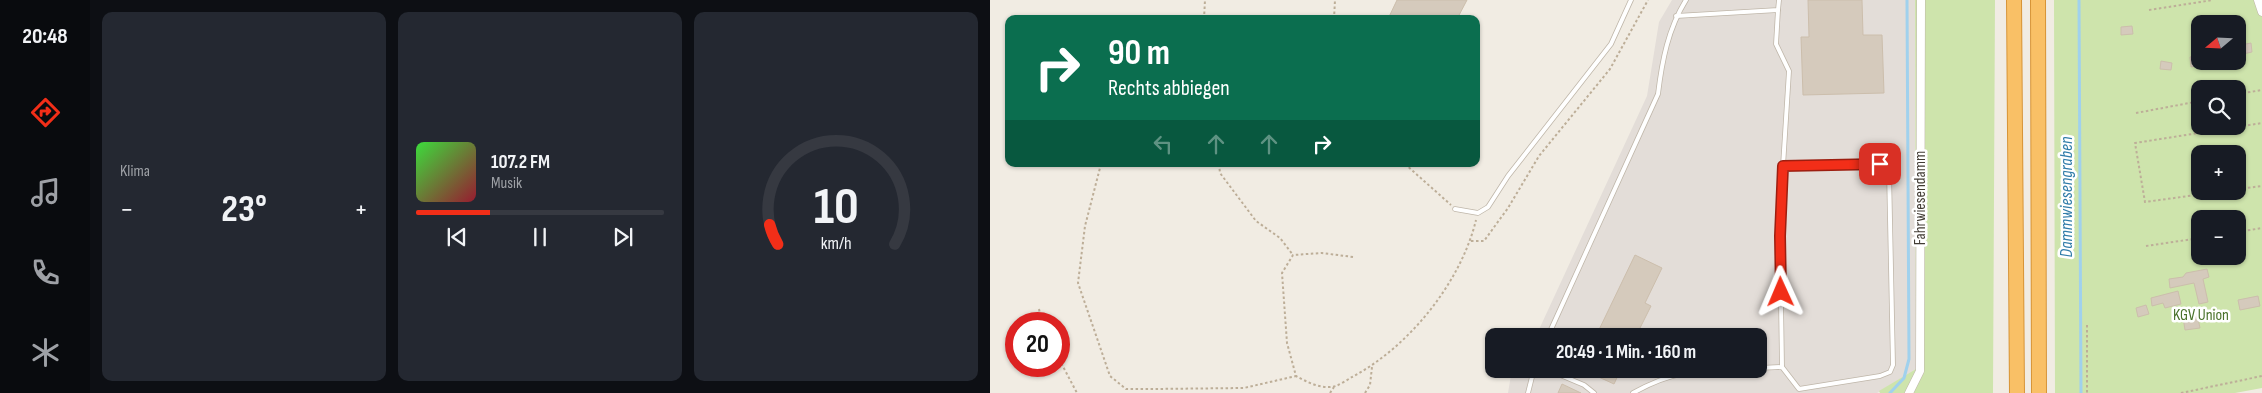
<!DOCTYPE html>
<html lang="de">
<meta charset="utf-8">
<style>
:root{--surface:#171b24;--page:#242831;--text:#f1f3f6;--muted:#9ea1a6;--line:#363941;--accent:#f22e18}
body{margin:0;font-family:"Sofia Sans Condensed",sans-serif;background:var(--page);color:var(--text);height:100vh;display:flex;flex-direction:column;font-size:19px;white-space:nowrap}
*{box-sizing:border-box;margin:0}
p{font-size:16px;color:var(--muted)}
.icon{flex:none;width:28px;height:28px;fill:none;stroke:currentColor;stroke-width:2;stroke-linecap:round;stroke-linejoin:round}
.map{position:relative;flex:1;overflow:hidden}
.sheet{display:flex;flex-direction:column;gap:12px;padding:12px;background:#0d0f14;width:900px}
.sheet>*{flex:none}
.hud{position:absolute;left:15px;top:15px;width:475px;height:152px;border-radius:10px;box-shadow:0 1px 4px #0004;background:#0b6e4f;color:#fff;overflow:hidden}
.needle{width:32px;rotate:251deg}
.fabs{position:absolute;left:1201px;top:15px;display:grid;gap:10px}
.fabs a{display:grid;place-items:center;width:55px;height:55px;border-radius:10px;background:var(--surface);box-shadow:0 1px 4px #0004;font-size:25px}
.speed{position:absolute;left:15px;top:312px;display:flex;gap:10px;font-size:25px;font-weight:700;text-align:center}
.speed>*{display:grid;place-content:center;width:65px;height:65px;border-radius:50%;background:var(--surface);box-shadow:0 1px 4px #0004;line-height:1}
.speed .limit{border:8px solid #d22;background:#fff;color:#111}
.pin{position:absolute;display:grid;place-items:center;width:42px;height:42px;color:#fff;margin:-21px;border-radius:10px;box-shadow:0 2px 8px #0006}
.me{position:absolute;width:55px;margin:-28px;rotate:359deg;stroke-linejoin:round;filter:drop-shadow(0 0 4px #0008)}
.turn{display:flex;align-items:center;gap:18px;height:105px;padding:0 20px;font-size:22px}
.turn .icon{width:65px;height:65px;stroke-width:2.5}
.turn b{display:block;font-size:35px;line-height:42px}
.lanes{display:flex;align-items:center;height:48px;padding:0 20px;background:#0003;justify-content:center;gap:25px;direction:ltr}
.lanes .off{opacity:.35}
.big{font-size:38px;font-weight:700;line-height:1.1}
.sheet .widget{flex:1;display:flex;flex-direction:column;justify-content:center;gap:8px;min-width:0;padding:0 18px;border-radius:10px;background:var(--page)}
.sheet .dial{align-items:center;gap:0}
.dial svg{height:130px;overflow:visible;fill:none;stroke:var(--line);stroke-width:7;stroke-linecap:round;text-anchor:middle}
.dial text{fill:var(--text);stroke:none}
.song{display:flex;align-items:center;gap:15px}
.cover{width:60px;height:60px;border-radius:8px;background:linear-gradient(135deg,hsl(120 70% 55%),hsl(350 70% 35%))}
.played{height:5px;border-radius:2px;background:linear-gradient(90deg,var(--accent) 30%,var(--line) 30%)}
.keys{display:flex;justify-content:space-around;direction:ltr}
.heat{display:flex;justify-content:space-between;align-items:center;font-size:28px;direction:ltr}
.sheet .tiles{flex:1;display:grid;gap:12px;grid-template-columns:repeat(3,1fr)}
.trip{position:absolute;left:495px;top:328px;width:282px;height:50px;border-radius:10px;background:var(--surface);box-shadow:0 1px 4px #0004;font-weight:700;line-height:50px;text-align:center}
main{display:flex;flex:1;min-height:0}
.tab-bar{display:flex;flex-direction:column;width:90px;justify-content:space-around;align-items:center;background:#090b0e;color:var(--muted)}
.tab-bar .icon{width:35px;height:35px}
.tab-bar .on{color:var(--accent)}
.tab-bar b{font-size:22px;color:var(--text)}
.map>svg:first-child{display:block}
</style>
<main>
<nav class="tab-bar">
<b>20:48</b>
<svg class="icon on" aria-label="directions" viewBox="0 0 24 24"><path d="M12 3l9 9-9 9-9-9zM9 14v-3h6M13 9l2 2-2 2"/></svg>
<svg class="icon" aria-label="music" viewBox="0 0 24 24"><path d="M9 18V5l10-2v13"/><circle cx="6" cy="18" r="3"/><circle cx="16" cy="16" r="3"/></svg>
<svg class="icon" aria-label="phone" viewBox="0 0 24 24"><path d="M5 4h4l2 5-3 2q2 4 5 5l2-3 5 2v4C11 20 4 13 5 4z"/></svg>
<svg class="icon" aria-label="climate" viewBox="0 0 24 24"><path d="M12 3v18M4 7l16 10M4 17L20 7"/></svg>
</nav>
<section class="sheet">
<div class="tiles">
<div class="widget"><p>Klima</p>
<div class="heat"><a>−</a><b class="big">23°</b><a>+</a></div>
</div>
<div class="widget">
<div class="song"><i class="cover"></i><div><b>107.2 FM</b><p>Musik</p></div></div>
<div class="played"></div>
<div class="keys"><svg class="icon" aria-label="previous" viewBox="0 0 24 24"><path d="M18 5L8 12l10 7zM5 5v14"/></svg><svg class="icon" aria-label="pause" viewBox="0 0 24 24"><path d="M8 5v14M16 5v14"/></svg><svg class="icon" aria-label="next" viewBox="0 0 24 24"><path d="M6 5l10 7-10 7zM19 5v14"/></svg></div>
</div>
<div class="widget dial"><svg viewBox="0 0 100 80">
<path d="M14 69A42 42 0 1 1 86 69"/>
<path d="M14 69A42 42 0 0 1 9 57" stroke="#f22e18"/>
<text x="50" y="56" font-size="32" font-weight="700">10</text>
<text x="50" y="72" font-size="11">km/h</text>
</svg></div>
</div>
</section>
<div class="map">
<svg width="1272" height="393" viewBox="0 0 1272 393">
<rect width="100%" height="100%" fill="#f1ece3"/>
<polygon fill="#e3ddd8" points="682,0 925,0 926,369 887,393 518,393 522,369 769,369 769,336 546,336 657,96 669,22"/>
<g fill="#cee4ac" fill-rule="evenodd">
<polygon points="925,0 1005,0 1003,393 890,393 889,391 926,369"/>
<path d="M1064,0H1272V388L1245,393H1065ZM1210,24H1248V61H1210ZM1210,89H1248V126H1210ZM1210,154H1248V191H1210ZM1210,219H1248V256H1210Z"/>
</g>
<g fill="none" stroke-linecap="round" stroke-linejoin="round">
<g stroke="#a0d1ed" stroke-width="3">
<polyline points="1089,0 1091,393"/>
<polyline points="900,393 914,378 919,359 917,0"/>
</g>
</g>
<g fill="#d5cabc" stroke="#ccbeac">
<polygon points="407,0 477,0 467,19 398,19"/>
<polygon points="818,0 872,0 873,35 892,35 894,93 813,95 811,37 819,37"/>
<polygon points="1142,26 1143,34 1131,35 1131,27"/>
<polygon points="1261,43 1262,52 1253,54 1251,45"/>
<polygon points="1209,55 1210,65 1201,67 1200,57"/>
<polygon points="1171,61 1182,63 1181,70 1170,69"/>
<polygon points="1210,216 1210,239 1206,239 1202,218"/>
<polygon points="645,255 672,268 655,303 661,306 646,336 606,336"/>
<polygon points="1217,269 1219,277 1213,279 1218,302 1209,304 1204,283 1180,288 1179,279 1193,277 1196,273"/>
<polygon points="1188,291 1191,304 1175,308 1173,303 1162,306 1161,298"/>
<polygon points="1268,296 1270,306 1250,310 1248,300"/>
<polygon points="1156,305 1159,314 1148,317 1146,308"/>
<polygon points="1207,314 1210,328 1195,330 1193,317"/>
<polygon points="591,369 631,369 624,384"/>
<polygon points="572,384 591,393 568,393"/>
</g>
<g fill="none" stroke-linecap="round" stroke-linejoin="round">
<g stroke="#bfb6a9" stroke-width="5.5">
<g id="lane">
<polyline points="686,16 788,10 789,0"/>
<polyline points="465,209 488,213 498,207 518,176 621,44 641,0"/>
<path d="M558,336L668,94C672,61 678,29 696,0"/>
<polyline points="792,367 790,236 793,166"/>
<polyline points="769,368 792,367 809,389 890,376 900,372 903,365 899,171 890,164 793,166 799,71 786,44 788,10"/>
<polyline points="556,369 594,385 604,393"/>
<polyline points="538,393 544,369"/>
<path d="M643,393C684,370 706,371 752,369"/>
</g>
</g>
<g stroke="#bfb6a9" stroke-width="9">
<g id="street">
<polyline points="1268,0 1272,12"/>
<polyline points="919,393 930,371 931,0"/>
</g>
</g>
<g stroke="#d79437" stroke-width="16">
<g id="highway">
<polyline points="1024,0 1027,393"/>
<polyline points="1048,0 1049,393"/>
</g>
</g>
<g stroke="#bdae98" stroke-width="2" stroke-dasharray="2.5 2.5" stroke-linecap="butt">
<polyline points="1159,10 1223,0"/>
<polyline points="214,19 215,0"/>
<polyline points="344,19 345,0"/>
<polyline points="1248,94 1272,90"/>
<polyline points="1146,113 1210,101"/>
<polyline points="111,164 95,226 88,283 120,376 136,389 164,389 254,388 306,376"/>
<polyline points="229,164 230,173 266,221 290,238 303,255"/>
<polyline points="415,164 461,205"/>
<polyline points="1248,189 1272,186"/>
<polyline points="1235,191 1155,202 1145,143 1272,123"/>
<polyline points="1248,232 1272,228"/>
<polyline points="481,241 494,241 518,208 549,156 620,69 658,0"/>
<polyline points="1156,246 1210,238"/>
<path d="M363,257L332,253L303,255L292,273L297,343L306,376C317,382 332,390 346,386C351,384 357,380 362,377C419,347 471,282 486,220"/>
<polyline points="49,309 52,324"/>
<polyline points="1097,325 1097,393"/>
<polyline points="69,359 87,393"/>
<polyline points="340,393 344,387"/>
<polyline points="375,393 380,385 382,367"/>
<polyline points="1191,393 1272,376"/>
</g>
<use href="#lane" stroke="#fff" stroke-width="4"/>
<use href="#street" stroke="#fff" stroke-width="8"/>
<use href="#highway" stroke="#f9c066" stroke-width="14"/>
</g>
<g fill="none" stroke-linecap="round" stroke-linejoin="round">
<g stroke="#9d1e10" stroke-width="12">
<polyline id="route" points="791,292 790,236 793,166 890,164"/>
</g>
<use href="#route" stroke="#f22e18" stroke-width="9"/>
</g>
<g text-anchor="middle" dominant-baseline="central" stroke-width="5" stroke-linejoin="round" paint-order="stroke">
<g font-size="16" fill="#423c34" stroke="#fff">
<text transform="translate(930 198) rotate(-90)">Fahrwiesendamm</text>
</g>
<g font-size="16" fill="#48712a" stroke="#fff">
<text x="1211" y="315">KGV Union</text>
</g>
<g font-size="18" font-style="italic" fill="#317da9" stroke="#fff">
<text transform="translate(1076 197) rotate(-90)">Dammwiesengraben</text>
</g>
</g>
</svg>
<div class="fabs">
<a><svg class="needle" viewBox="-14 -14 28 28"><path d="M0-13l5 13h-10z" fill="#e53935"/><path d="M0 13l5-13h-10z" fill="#9ea1a6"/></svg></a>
<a><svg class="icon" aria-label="search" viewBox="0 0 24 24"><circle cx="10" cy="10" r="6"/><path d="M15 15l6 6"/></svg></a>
<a>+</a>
<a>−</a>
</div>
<div class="speed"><div class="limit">20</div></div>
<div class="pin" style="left:890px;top:164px;background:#d93025"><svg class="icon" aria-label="arrive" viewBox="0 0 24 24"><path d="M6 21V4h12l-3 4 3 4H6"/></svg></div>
<svg class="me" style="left:791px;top:292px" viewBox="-20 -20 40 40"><path d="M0-17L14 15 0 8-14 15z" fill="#f22e18" stroke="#fff" stroke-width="4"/></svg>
<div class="trip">20:49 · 1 Min. · 160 m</div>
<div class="hud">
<div class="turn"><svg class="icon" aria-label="right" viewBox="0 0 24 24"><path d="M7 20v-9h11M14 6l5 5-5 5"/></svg><div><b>90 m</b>Rechts abbiegen</div></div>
<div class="lanes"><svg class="icon off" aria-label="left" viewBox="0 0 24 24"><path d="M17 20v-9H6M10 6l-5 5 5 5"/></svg><svg class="icon off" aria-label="ahead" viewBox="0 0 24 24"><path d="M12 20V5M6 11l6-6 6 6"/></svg><svg class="icon off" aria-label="ahead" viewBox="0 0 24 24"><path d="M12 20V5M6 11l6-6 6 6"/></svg><svg class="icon" aria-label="right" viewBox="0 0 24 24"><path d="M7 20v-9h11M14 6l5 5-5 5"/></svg></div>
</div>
</div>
</main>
